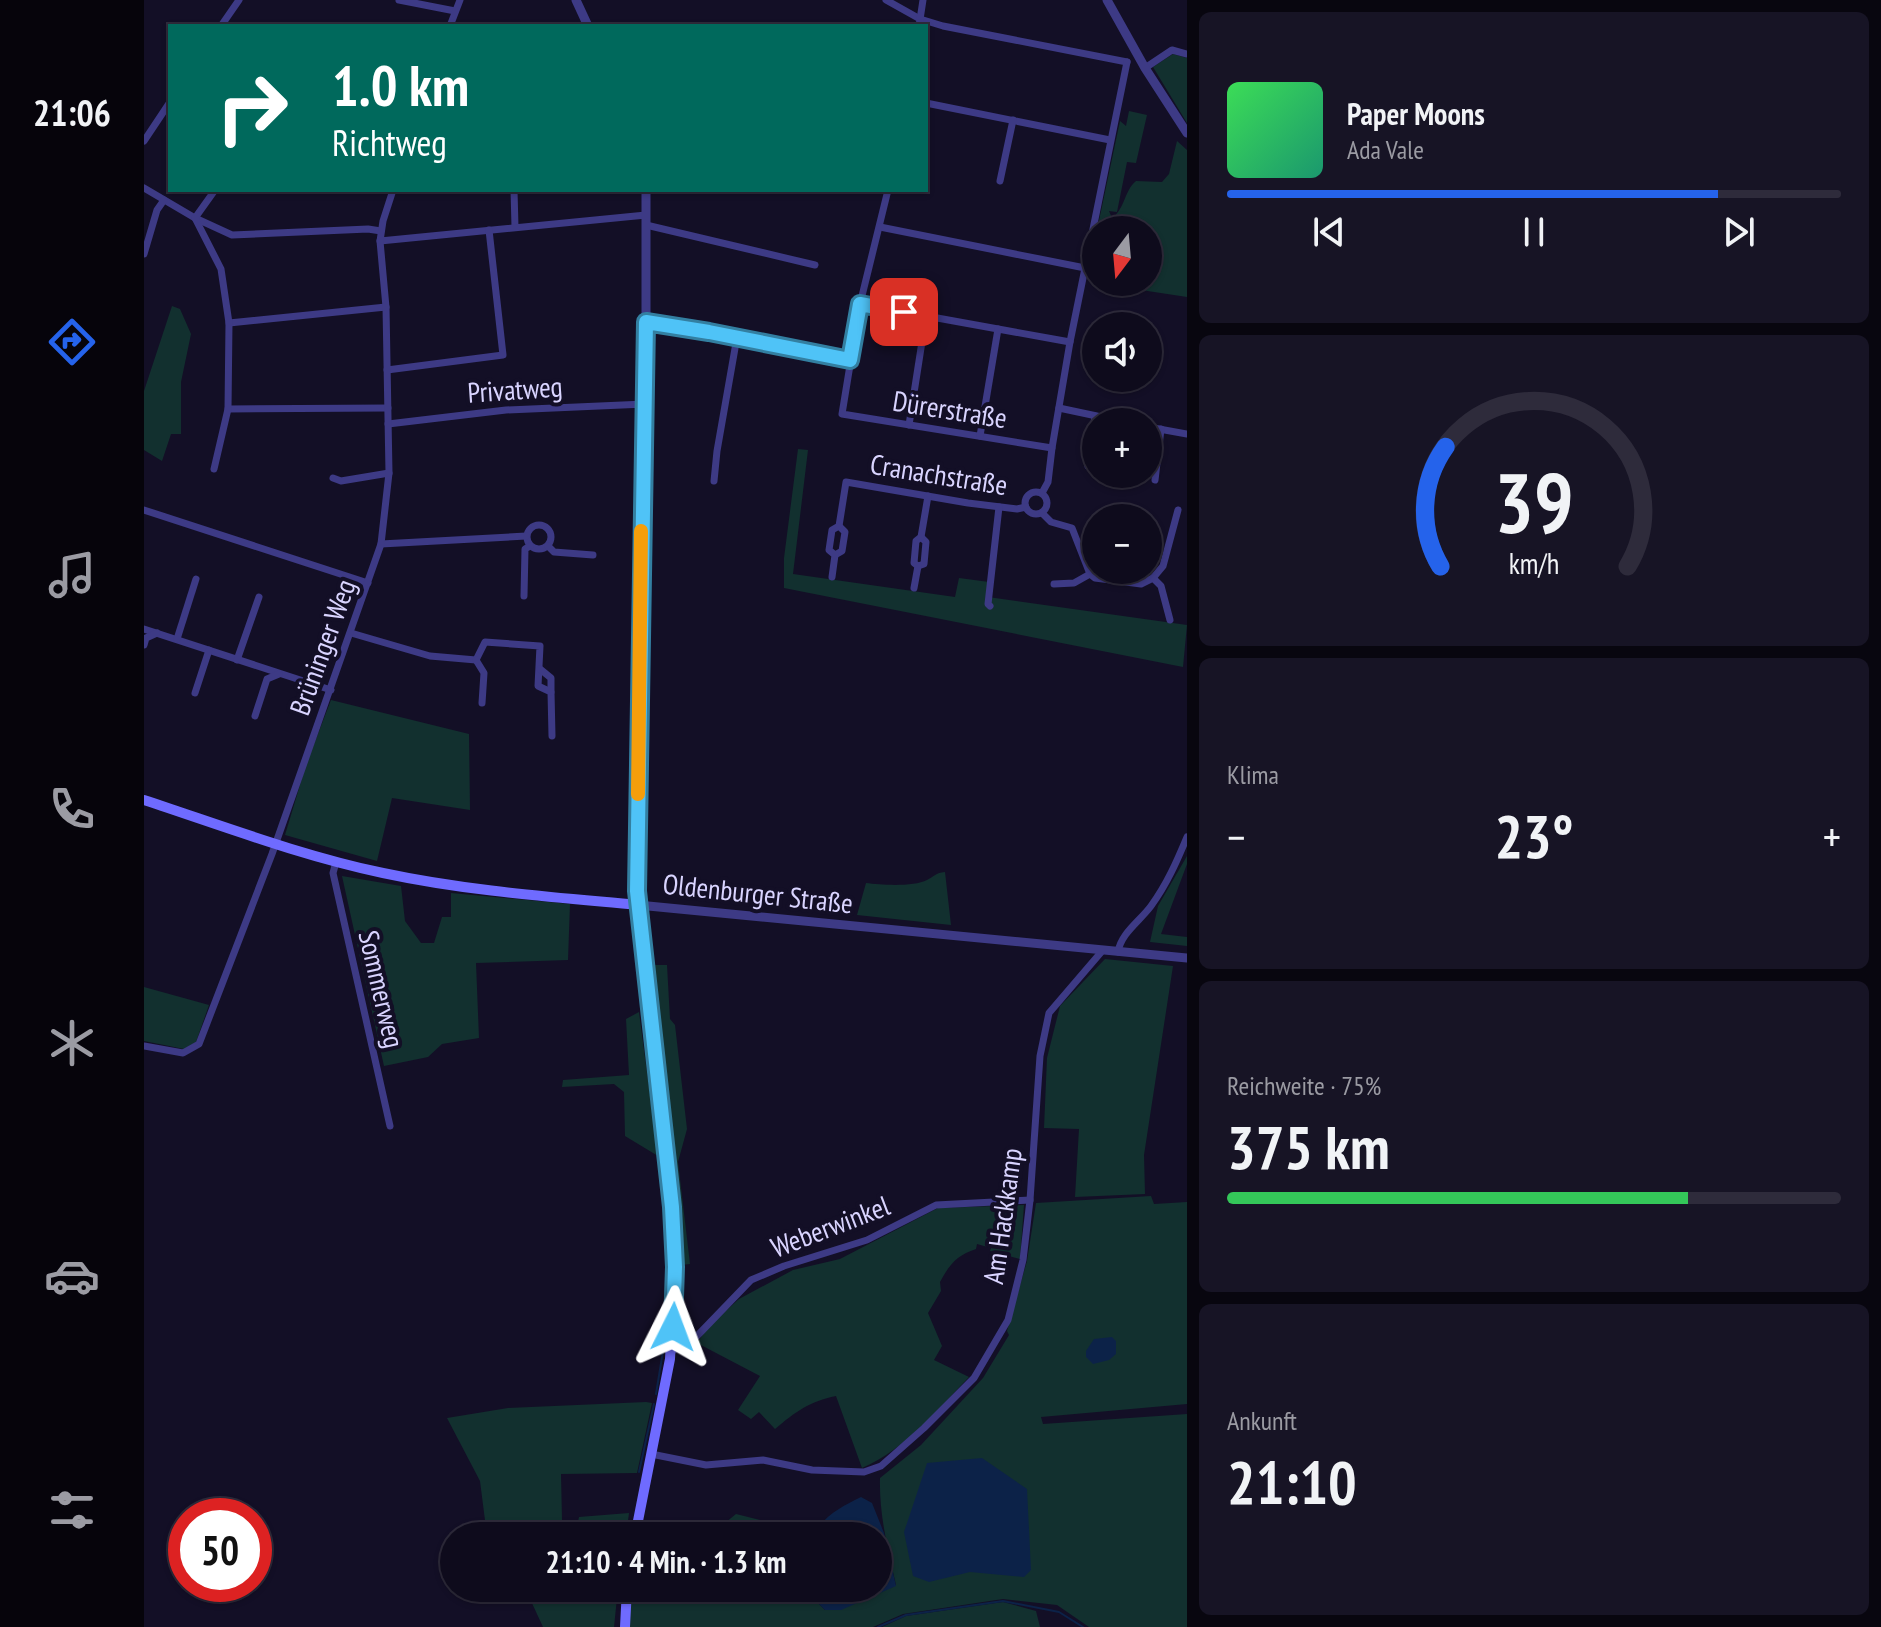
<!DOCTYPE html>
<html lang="de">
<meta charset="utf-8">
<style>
:root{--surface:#0e0b1c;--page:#171425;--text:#f1f3f6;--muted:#9b9ba3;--line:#2e2b3b;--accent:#2563eb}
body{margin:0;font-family:"PT Sans Narrow",sans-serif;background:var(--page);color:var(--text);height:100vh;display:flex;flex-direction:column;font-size:30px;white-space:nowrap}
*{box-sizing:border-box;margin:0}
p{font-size:26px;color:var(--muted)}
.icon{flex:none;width:44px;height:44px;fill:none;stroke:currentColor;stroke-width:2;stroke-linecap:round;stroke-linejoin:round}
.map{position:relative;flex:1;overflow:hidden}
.side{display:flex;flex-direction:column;gap:12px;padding:12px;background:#08060f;width:694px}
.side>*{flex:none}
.guide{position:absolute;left:24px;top:24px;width:760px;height:168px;border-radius:0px;box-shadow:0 2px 6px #0004,0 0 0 2px var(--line);background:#00695c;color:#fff;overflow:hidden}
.needle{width:52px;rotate:196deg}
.fabs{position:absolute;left:938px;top:216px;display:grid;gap:16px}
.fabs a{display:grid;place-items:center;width:80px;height:80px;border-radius:50%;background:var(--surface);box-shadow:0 2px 6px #0004,0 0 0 2px var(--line);font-size:40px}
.speed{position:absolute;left:24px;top:1498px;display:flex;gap:16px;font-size:40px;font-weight:700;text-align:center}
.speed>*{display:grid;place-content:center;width:104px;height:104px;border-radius:50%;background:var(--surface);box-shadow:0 2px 6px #0004,0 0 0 2px var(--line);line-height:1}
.speed .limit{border:12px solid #d22;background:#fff;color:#111}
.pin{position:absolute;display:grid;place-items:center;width:68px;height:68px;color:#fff;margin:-34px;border-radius:16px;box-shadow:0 4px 12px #0006}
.me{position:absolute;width:88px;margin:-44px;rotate:3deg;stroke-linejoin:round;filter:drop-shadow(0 0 6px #0008)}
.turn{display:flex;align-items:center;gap:28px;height:168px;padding:0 32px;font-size:36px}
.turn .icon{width:104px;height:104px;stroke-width:2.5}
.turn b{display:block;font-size:56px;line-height:68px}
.big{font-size:60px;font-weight:700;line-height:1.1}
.side .tile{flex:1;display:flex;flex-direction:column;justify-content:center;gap:12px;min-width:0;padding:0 28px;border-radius:12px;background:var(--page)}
.side .dial{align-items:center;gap:0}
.dial svg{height:208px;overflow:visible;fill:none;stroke:var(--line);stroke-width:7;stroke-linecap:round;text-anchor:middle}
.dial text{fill:var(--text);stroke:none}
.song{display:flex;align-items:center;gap:24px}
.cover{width:96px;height:96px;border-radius:12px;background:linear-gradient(135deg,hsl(130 70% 55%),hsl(160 70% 35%))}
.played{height:8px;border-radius:4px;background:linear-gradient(90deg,var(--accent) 80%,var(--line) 80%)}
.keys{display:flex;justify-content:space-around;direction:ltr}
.heat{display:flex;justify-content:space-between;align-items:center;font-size:44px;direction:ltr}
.charge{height:12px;border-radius:6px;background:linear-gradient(90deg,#34c759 75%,var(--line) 0)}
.trip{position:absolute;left:296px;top:1522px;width:452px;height:80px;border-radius:40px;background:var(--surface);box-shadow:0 2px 6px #0004,0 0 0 2px var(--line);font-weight:700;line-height:80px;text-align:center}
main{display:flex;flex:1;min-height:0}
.tabs{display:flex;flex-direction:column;width:144px;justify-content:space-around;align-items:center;background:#06040b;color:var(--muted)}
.tabs .icon{width:56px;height:56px}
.tabs .on{color:var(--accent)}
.tabs b{font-size:36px;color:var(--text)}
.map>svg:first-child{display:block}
</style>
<main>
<nav class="tabs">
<b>21:06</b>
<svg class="icon on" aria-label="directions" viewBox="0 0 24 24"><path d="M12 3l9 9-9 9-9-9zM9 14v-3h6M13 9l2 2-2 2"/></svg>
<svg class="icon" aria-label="music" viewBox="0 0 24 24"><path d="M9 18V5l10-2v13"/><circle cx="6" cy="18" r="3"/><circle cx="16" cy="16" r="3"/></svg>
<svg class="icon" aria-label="phone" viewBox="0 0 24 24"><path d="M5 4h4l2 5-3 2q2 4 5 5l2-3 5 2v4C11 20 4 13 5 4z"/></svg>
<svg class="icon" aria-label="climate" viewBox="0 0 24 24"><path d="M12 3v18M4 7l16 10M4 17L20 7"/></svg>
<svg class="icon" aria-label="car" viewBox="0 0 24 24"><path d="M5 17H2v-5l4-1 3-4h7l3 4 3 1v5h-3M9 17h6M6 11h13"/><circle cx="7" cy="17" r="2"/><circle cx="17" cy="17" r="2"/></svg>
<svg class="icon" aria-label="filters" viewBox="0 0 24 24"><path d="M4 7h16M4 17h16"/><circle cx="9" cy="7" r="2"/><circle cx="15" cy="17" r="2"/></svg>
</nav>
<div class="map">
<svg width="1043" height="1627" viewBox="0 0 1043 1627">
<rect width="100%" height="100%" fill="#130f26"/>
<g fill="#12302f">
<polygon points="1029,54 1043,58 1043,123 1009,67"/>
<path d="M985,111L1003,115L992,163L983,162L973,212L965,211L968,218C981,209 980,191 992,181L1018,182L1025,174L1033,141L1043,150V297L951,283L943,278L952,234V282H1004V230H953L976,121L982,126Z"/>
<polygon points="28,306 36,309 47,334 37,382 37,434 27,434 18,461 0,450 0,391"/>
<polygon points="654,449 664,450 649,574 811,597 815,578 845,582 844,597 1043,625 1039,667 640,588 640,558"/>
<polygon points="187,700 325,734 326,810 248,798 233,861 141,835 162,765"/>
<polygon points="1043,856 1043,864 1017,934 1043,937 1043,946 1006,942 1014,906"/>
<path d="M801,872L807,925L713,915L722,883C737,885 770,887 783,880C791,876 791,873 801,872Z"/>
<polygon points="198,876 257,886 261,921 277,943 290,943 298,917 307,917 307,893 426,904 424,960 332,963 335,1038 298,1044 284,1057 240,1066"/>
<polygon points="961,959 1029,966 1000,1155 1001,1194 931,1197 935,1129 900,1128 903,1058 916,1006"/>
<polygon points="507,965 523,965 526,1019 531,1025 543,1129 534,1162 546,1264 537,1265"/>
<polygon points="0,987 65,1005 52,1042 40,1049 0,1041"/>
<polygon points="495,1012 514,1156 481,1136 480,1092 470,1084 418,1087 419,1080 485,1075 482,1019"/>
<path d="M1007,1196L1010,1204L1043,1202V1404L897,1417L899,1424L1043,1414V1627H945L913,1605L859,1599L759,1614L729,1627H485L487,1588H675L674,1603L681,1610L752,1585C744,1550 735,1515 736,1478L777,1445L839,1378L865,1335L863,1331L883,1261L892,1203Z"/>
<path d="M880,1205L876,1259L846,1251L847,1248L833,1244L832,1249C813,1255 805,1265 796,1282L797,1291L784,1313L798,1346L790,1360L825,1377C792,1411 762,1449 718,1468L692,1396C666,1401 651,1412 631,1429L615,1412L607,1419L594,1410L616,1376L553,1343L564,1327L595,1299L649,1270L696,1259L794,1208Z"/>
<polygon points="502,1402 508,1403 493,1473 417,1474 418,1520 342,1528 336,1481 303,1418 364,1408"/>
<polygon points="485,1513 482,1536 431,1536 435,1517"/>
<polygon points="592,1514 651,1529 652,1536 565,1536"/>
<polygon points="381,1588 446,1593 446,1588 474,1588 470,1627 399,1627"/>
<polygon points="859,1602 892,1611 896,1627 738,1627 762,1616"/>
</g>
<g fill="#0c2248">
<polygon points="968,1337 972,1341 972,1354 965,1360 949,1364 942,1357 942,1351 950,1339"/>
<polygon points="838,1458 883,1489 887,1570 880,1577 826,1572 785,1582 769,1576 760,1532 783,1463"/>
<path d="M717,1497L728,1503L740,1533L752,1586L697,1610H681L674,1603L675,1588H734V1536H670C678,1516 699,1506 717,1497Z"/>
</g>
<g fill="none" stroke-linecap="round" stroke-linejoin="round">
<g stroke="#0c2248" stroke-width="2">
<polyline points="512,1394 519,1351"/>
<polyline points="495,1472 510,1404"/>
<polyline points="734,1627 762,1615 859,1601 915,1612 939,1627"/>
</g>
<g stroke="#3d3a85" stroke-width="7">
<polyline points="255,0 311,11"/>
<polyline points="742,0 776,19 799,26 983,62"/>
<polyline points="77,26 95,0"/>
<polyline points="306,26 316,0"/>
<polyline points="775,26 779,0"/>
<polyline points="1001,68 1028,50 1043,54"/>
<polyline points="782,103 966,140"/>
<polyline points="0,141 26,102"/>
<polyline points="856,181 869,120"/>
<polyline points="0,188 51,218 88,235 224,229 237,231"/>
<polyline points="370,190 371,227"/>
<polyline points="744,190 716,304 698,414 908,448 926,342 983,62"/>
<polyline points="502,225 671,265"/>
<polyline points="736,227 941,268"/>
<polyline points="236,241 502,215"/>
<polyline points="0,254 13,210 20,200"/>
<polyline points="716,304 926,342"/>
<polyline points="502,322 537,326 706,360"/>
<polyline points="85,323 242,307"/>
<polyline points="243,370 359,355 345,230"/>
<polyline points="915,408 981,422"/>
<polyline points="84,409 244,408"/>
<polyline points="244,424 362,410 501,404"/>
<polyline points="765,425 782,316"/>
<polyline points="1004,427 1043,434"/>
<polyline points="836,436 854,329"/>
<polyline points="944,466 951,416"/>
<polyline points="70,469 84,409 85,323 77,269 51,218 71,190"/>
<polyline points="189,478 197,481 245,473"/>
<polyline points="1011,480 1017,429"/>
<polyline points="570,481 573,451 593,337"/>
<circle cx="892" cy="503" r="11"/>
<polyline points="898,493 904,482 908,448"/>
<polyline points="0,510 224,583"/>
<polyline points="898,513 907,522 928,528 946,574 951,578 997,584 1009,578 1019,566 1034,510"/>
<circle cx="395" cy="537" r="12"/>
<polyline points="237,544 382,536"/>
<polyline points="404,546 410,552 449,555"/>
<polyline points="691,555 698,551 701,532 695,526"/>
<polyline points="774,566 780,564 782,542 777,537"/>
<polyline points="688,577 691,555 685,550 688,530 695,526 702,482 824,503 873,509 882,507"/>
<polyline points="1009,578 1017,586 1026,620"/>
<polyline points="910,584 930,583 946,574"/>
<polyline points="770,588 774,566 770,563 772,541 777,537 784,496"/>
<polyline points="380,596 381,549 386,546"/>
<polyline points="846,606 844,604 855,507"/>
<polyline points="0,629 187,690"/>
<polyline points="207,633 286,656 332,660 341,642 396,646 394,686 407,692 408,736"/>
<polyline points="33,639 52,579"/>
<polyline points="0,645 2,638 13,633"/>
<polyline points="93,660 115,597"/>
<polyline points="332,660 340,673 338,703"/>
<polyline points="396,669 407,678 407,692"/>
<polyline points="51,693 65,650"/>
<polyline points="111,716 123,679 135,674"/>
<polyline points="192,862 189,873 246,1126"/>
<path d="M974,952C977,933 996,921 1007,906C1023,884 1033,861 1043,837"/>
<polyline points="0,1046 39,1053 55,1044 128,854 237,544 245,473 242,307 236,241 239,221 249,190"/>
<polyline points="527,1352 553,1336 607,1280 640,1266 723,1240 792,1205 886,1200"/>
<polyline points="507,1454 562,1465 619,1460 668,1470 720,1472 737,1466 780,1428 830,1378 864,1320 879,1260 886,1200 896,1056 905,1013 959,950"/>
</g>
<g stroke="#3d3a85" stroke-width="9">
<polyline points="432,0 444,26"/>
<polyline points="963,0 1001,68 1043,133"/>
<polyline points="502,190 502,357 495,604 494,905 1043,958"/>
</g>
<g stroke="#6f6bff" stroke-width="10">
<path d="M0,800C79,826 158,856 239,873C323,891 409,897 494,905L528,1207L531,1267L526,1359L491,1536"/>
<polyline points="481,1627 483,1588"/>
</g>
</g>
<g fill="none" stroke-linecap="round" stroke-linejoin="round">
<g stroke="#337fa1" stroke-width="20">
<polyline id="route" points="529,1327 531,1267 528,1207 493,891 502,322 565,332 706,360 716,304 760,312"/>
</g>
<use href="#route" stroke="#4fc3f7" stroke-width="14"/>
<polyline stroke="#f59e0b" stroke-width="14" points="494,794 497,531"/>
</g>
<g text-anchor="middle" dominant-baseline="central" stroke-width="8" stroke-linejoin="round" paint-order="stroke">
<g font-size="28" fill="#d9d4ff" stroke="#130f26">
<text transform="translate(371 389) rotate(-4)">Privatweg</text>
<text transform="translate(806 409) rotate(9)">Dürerstraße</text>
<text transform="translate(795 474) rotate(9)">Cranachstraße</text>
<text transform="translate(178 647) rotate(-70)">Brüninger Weg</text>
<text transform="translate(614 893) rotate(6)">Oldenburger Straße</text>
<text transform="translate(238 989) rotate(77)">Sommerweg</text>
<text transform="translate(858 1216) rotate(-82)">Am Hackkamp</text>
<text transform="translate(686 1226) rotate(-21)">Weberwinkel</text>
</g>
</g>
</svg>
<div class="fabs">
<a><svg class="needle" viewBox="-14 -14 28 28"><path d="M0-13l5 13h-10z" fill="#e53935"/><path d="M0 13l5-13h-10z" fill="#9b9ba3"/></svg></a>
<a><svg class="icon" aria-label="sound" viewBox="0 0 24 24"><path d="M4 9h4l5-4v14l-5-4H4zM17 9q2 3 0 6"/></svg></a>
<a>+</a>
<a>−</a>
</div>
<div class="speed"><div class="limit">50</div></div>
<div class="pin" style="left:760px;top:312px;background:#d93025"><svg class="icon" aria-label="arrive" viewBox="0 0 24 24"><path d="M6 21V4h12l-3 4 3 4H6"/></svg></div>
<svg class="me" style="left:529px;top:1327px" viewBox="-20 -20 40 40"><path d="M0-17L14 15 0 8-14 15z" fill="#4fc3f7" stroke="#fff" stroke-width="4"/></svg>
<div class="trip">21:10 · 4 Min. · 1.3 km</div>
<div class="guide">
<div class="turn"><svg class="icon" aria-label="right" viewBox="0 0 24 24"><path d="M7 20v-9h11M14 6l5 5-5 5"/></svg><div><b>1.0 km</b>Richtweg</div></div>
</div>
</div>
<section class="side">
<div class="tile">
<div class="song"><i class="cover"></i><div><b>Paper Moons</b><p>Ada Vale</p></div></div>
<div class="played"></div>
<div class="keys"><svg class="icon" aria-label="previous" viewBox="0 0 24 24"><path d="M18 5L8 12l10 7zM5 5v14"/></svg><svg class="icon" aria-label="pause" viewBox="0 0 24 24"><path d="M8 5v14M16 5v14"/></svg><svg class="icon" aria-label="next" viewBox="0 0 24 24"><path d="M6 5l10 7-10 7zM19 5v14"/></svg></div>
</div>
<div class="tile dial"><svg viewBox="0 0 100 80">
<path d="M14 69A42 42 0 1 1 86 69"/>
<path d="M14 69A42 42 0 0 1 16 23" stroke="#2563eb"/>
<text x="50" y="56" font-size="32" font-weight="700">39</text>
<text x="50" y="72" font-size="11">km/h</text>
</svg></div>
<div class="tile"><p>Klima</p>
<div class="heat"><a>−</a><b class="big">23°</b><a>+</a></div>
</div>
<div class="tile"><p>Reichweite · 75%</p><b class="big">375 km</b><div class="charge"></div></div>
<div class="tile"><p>Ankunft</p><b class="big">21:10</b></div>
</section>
</main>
